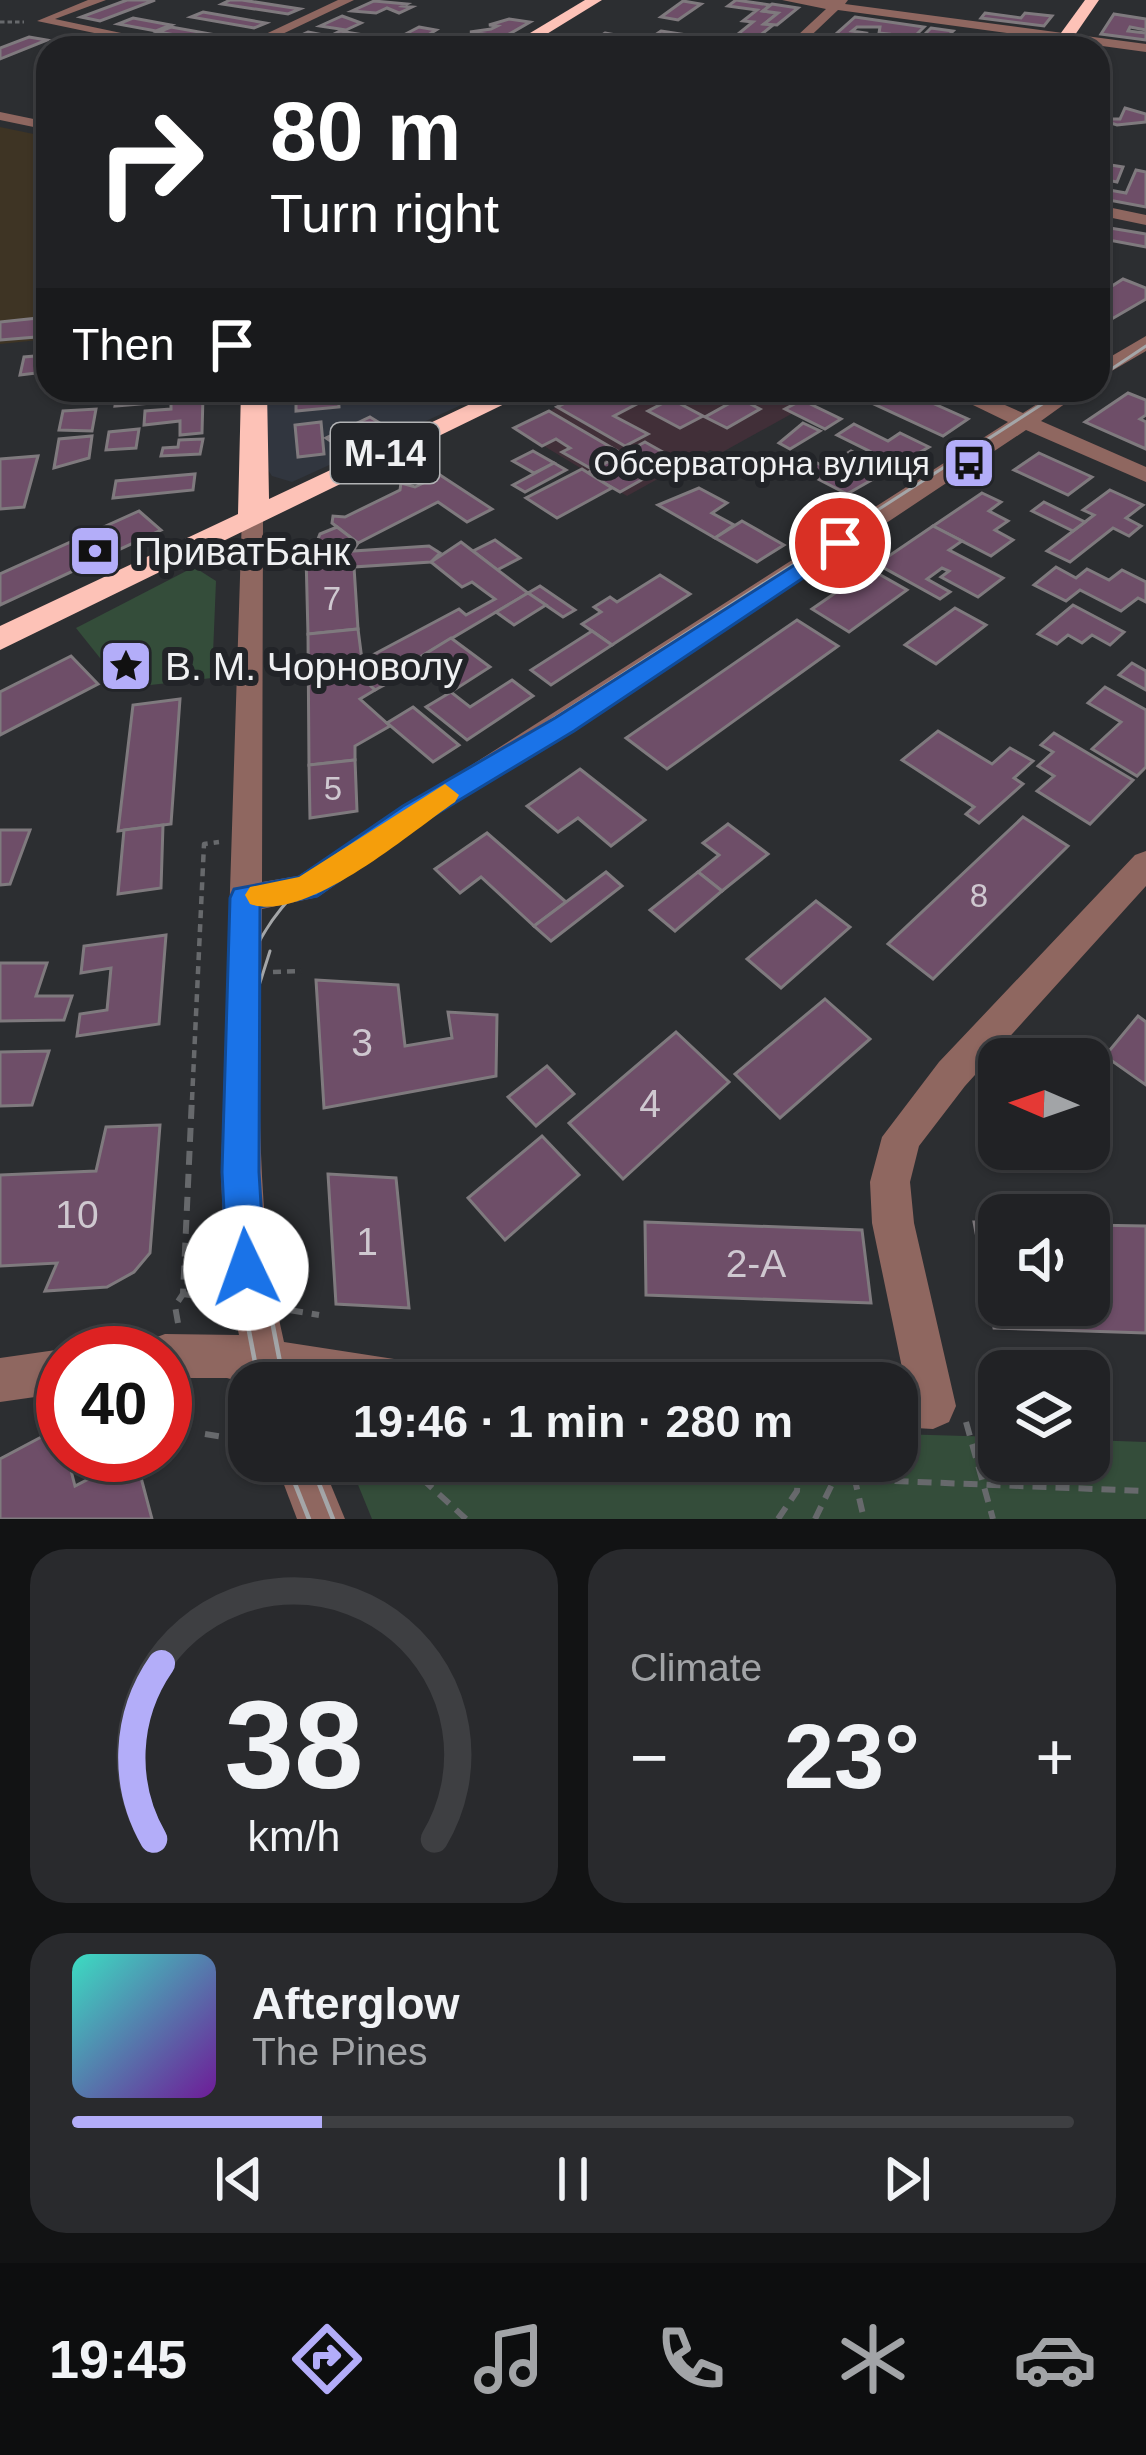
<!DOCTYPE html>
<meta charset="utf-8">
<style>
:root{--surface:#212225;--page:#292a2d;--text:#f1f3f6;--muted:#a2a4a7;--line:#3e3f42;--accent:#b3adf9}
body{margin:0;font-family:Arial,sans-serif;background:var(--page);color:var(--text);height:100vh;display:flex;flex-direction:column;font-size:45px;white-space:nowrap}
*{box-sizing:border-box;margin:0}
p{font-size:39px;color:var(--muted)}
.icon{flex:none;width:66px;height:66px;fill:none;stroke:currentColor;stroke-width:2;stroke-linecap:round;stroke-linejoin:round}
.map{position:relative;height:1519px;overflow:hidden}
.side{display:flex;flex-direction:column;gap:30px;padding:30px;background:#121314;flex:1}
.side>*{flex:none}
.banner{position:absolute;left:36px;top:36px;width:1074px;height:366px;border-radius:36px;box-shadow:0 3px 9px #0004,0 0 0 3px var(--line);background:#202124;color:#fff;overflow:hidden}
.needle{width:78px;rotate:272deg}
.fabs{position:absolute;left:978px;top:1038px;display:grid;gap:24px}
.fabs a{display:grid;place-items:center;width:132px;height:132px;border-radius:24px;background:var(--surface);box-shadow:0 3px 9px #0004,0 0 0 3px var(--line);font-size:60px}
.speed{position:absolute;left:36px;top:1326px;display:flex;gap:24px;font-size:60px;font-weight:700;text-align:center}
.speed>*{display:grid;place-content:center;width:156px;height:156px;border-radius:50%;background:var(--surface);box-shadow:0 3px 9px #0004,0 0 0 3px var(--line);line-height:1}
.speed .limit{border:18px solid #d22;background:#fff;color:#111}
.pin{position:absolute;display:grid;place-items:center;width:102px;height:102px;color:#fff;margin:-51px;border:6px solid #fff;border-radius:50%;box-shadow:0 3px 12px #0007}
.me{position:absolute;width:132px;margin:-66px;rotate:357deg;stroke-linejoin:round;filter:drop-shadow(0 0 9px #0008)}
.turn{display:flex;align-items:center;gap:42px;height:252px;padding:0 36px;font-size:54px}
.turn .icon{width:156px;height:156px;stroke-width:2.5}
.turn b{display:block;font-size:84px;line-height:102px}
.then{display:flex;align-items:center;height:114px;padding:0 36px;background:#0003;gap:24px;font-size:45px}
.big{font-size:90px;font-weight:800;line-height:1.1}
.side .tile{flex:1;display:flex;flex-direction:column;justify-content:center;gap:18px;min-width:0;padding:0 42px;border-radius:36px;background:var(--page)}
.side .dial{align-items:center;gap:0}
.dial svg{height:312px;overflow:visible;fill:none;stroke:var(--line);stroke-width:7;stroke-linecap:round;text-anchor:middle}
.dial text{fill:var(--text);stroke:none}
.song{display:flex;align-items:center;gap:36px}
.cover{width:144px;height:144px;border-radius:18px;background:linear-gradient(135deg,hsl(170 70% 55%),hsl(280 70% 35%))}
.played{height:12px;border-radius:6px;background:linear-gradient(90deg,var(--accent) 25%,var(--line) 25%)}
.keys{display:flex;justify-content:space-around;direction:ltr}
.heat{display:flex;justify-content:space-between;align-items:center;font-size:66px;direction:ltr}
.side .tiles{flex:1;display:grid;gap:30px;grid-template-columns:1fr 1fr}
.tile:last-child{grid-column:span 2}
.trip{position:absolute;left:228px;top:1362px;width:690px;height:120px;border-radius:36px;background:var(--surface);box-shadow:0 3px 9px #0004,0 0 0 3px var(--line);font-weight:800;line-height:120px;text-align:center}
.dock{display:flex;height:192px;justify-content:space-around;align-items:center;background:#0d0e0f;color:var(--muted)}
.dock .icon{width:84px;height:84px}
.dock .selected{color:var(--accent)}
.dock b{font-size:54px;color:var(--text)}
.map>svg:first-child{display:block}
</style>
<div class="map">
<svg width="1146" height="1519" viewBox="0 0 1146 1519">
<rect width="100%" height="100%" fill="#2c2e31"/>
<polygon fill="#31363f" points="267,390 494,390 292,482 272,476 266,467"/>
<polygon fill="#3e3424" points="0,127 48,137 43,141 48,142 48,339 0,344"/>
<polygon fill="#412f38" points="593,390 786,390 781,394 798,402 786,409 793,413 719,454 710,450 627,496 514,428"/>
<g fill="#344d3a">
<polygon points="194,567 216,581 212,678 124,688 76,628"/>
<polygon points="897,1434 999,1437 999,1461 1089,1461 1089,1440 1146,1442 1146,1519 372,1519 350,1465 350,1461 897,1461"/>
</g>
<g fill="#6e4e68" stroke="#7f7a7e" stroke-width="3">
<polygon points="127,0 155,0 100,21 81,17"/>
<polygon points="230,0 242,0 300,9 288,14 222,4"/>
<polygon points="736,0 770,5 763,11 778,13 764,24 773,25 758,37 738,34 753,22 743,21 757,10 728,6"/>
<polygon points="374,1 407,4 403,6 412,7 399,13 387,8 376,13 352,11"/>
<polygon points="683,1 701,4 678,20 661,17"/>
<polygon points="772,4 798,8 777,25 764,24 778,13 763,11"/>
<polygon points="203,12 266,23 254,28 191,17"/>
<polygon points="985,13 1021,18 1025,13 1052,16 1044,26 981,18"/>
<polygon points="1114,14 1146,19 1146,30 1130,27 1128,31 1146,33 1146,40 1101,34"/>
<polygon points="342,16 361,23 346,30 320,26"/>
<polygon points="855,17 924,27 913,38 902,36 895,43 881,41 888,34 879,33 880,27 857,27 852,31 865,33 859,37 836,34"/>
<polygon points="133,18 171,25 156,31 118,24"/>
<polygon points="509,19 530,22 504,37 470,32 491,29 497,26 489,25"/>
<polygon points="171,27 233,38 221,43 158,32"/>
<polygon points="419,27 436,30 407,48 364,48 377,41 334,34 340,31 394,40"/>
<polygon points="931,28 953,31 937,47 913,46"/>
<polygon points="661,31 758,46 724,48 652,37"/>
<polygon points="308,32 329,36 303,48 273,48"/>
<polygon points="605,33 627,37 610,48 581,48"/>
<polygon points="988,36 1034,42 1029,48 1011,48 982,42"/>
<polygon points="29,37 47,40 0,59 0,48"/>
<polygon points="460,38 493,43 485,48 442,47"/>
<polygon points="1125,108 1146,114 1146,122 1117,125 1098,119 1120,119"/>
<polygon points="1098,163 1123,167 1117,182 1102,179"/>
<polygon points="1136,170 1146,172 1146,207 1098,198 1098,188 1126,193"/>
<polygon points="1098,226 1146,234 1146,247 1098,238"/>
<polygon points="1123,279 1146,288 1146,299 1098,327 1098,295"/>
<polygon points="48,317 48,336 0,340 0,322"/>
<polygon points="48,355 45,372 20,375 24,357"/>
<polygon points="296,390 338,390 339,407 296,411"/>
<polygon points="593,390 644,390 654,395 614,416 648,434 625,446 557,407"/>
<polygon points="898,390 903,390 968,419 943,436 874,404"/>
<polygon points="153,392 151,403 115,406 117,395"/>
<polygon points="1128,393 1146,400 1146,415 1140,419 1146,422 1146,449 1085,422"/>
<polygon points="203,396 202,433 180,435 180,421 144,425 145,411 171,409 171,399"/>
<polygon points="739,398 760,409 727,428 705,417"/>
<polygon points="671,399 703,416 680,428 648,411"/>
<polygon points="802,400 841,419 825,429 785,409"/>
<polygon points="96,409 92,431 59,430 63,411"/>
<polygon points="549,411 619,452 590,468 562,452 570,448 556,439 542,446 514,428"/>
<polygon points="370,417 388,428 344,450 326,438"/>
<polygon points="321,422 324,454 298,457 295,425"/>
<polygon points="803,423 820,431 790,449 779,443"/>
<polygon points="854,424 888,441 900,433 929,447 847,494 791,465 805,457 825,467 851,451 863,457 871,452 837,435"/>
<polygon points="139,429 136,448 106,450 109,432"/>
<polygon points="92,436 89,458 54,468 59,439"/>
<polygon points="203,439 200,454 161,456 163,448 178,447 179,440"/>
<polygon points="645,442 677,460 620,492 587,473"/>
<polygon points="533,451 554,463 534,473 513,461"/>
<polygon points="1039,453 1092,477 1068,495 1014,470"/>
<polygon points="38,456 24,507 0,509 0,459"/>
<polygon points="554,463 566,470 525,492 513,485"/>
<polygon points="582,469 612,488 557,518 526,498"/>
<polygon points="195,474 193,490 113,498 116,481"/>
<polygon points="440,475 492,509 467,522 438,502 358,543 332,523 333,516 345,517 400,490 401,483 415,487"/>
<polygon points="699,488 727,503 712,513 734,525 715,538 658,505"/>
<polygon points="1110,490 1143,505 1126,518 1141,526 1129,536 1113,528 1070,562 1047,551 1094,515 1083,510"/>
<polygon points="982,493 1001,502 989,511 1008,521 995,530 1013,540 991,556 933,526"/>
<polygon points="1044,502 1085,522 1073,531 1032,511"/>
<polygon points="139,511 161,530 0,605 0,574"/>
<polygon points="742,521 784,545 757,562 715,538"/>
<polygon points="933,526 962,541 949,550 1003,578 978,597 941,577 949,571 942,568 927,579 950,592 940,599 877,564"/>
<polygon points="337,527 358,543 353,551 429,546 440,553 431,562 354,567 358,629 308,634 306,555 312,554 320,534"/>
<polygon points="495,540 520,558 497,570 473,551"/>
<polygon points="461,542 528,593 412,662 418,667 375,690 350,667 459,609 466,615 495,599 472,582 462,587 431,562"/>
<polygon points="1056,567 1076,578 1087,569 1109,580 1122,570 1146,582 1146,602 1138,598 1121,611 1080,590 1066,601 1034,585"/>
<polygon points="870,569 907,590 849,632 812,609"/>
<polygon points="660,575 690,594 612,645 582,624 601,612 594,607 610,597 617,602"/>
<polygon points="540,586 575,610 563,617 528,593"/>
<polygon points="528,593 546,605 514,625 496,612"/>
<polygon points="1073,605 1124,632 1110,645 1092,635 1082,643 1068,635 1057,644 1038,634"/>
<polygon points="955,608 986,625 936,664 905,645"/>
<polygon points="797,620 838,646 667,769 626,738"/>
<polygon points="358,629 362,660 350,667 375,690 360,699 390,726 355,746 355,760 309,765 308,634"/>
<polygon points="592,631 612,645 551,685 531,670"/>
<polygon points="451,638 490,667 451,692 412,662"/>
<polygon points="71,656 98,684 0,735 0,692"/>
<polygon points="1132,663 1146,671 1146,690 1119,675"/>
<polygon points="512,680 533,696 467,740 426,707 451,692 470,707"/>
<polygon points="1105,687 1146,710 1146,767 1137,776 1092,749 1121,722 1088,703"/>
<polygon points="180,699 171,824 118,831 133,705"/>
<polygon points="413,707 459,745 433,762 387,723"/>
<polygon points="938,731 992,764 1010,748 1033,761 1014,778 1023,784 979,823 966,814 974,807 902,760"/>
<polygon points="1054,733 1133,780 1090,824 1037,791 1054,776 1038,766 1053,752 1041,745"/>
<polygon points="355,760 357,811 310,818 309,765"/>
<polygon points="580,769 645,820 611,846 578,818 558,832 527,806"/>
<polygon points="1023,817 1068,846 933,979 888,944"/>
<polygon points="728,824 768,854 722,891 698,872 719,855 703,843"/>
<polygon points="163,825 161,888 118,894 124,830"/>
<polygon points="30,830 10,884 0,885 0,830"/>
<polygon points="487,833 566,902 534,926 481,877 460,893 435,869"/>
<polygon points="606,872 622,886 551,941 534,926"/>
<polygon points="698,872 722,891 675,931 650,910"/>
<polygon points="816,901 850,927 781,988 747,959"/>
<polygon points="166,935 159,1024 77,1036 80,1014 107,1010 111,968 81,973 84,946"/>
<polygon points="0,963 47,963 36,996 72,996 64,1020 0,1021"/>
<polygon points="316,980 398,985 405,1046 452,1038 448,1012 497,1015 496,1076 324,1108"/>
<polygon points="825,999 870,1039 780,1118 735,1074"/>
<polygon points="1138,1016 1146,1022 1146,1085 1105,1056"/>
<polygon points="676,1032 729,1082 623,1179 569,1123"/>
<polygon points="49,1051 32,1105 0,1106 0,1052"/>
<polygon points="547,1066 574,1094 536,1126 508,1097"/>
<polygon points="160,1125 150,1253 134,1272 107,1287 45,1291 57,1263 0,1266 0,1175 96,1171 106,1127"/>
<polygon points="542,1136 579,1175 505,1240 468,1198"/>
<polygon points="328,1174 396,1178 409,1308 336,1304"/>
<polygon points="645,1222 862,1230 871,1303 646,1295"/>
<polygon points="974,1222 999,1222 999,1305 1089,1305 1089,1225 1146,1226 1146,1333 994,1328"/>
<polygon points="60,1427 63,1455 67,1455 75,1486 135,1455 152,1519 0,1519 0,1459"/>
</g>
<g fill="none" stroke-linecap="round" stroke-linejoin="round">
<polyline stroke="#67696c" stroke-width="3" stroke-dasharray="4.5 3" stroke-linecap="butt" points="0,22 24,22"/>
<g stroke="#67696c" stroke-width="4.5" stroke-dasharray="8 6" stroke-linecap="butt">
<polyline points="273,972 301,971"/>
<polyline points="192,1100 204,844 219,842"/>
</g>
<g stroke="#67696c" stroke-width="6" stroke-dasharray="14 9" stroke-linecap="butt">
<polyline points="183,1294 218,1299"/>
<polyline points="289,1310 319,1315"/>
<polyline points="178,1323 175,1306 183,1294 192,1097"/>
<polyline points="966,1422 993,1519"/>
<polyline points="205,1434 249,1441"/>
<polyline points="389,1461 1146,1491"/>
<polyline points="405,1463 466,1519"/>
<polyline points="854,1476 864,1519"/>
<polyline points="778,1519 797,1491 798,1476"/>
<polyline points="815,1519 836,1476"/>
</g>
<g fill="#8f6760" fill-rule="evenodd">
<polygon points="88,0 106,0 55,19 192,48 166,48 37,21"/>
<polygon points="338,0 354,0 253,48 236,48"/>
<polygon points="782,0 848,0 845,4 1146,44 1146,52 838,10 798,48 784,48 826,9"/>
<polygon points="0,112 48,122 48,130 0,120"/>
<polygon points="1098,205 1146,215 1146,225 1098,215"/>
<polygon points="1146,336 1146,351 1098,379 1098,364"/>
<path d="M942,390H971L1023,413L1059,390H1084L1041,421L1146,467V482L1026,430L574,731L424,822L318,897L262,909C261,1054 251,1200 284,1342L407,1361L423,1367L429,1383L249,1384L227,1378H165V1353H144L149,1340L165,1334L239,1335L225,1268L221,1172L242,515L251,513L263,520L262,882L298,876L1008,422Z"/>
<polygon points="1146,851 1146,886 965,1086 919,1146 910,1182 914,1223 956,1406 949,1422 933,1429 897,1427 897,1383 893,1383 905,1382 872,1223 870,1182 882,1137 939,1062 1135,855"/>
<polygon points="63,1349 73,1353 63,1353 63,1393 0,1402 0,1358"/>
<polygon points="275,1461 321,1461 345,1519 297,1519"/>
</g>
<g fill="#fdc2b7" fill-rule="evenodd">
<polygon points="585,0 602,0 524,48 505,48"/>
<polygon points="1085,0 1099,0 1066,48 1050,48"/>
<polygon points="241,390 267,390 269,499 500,390 533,390 0,650 0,626 238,514"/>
</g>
<g stroke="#a4a6a8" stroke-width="3">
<polyline points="1098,378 1146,346"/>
<path d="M232,1100C233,999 239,939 320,869L1064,390"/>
<polyline points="247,1100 257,992 270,951"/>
</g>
<g stroke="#a4a6a8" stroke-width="4.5">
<polyline points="232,1097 238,1274 259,1383"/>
<polyline points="247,1097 254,1228 284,1383"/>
<polyline points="286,1461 309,1519"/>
<polyline points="310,1461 333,1519"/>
</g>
</g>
<polygon fill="#1a73e8" stroke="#114b97" stroke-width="3" points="840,536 848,538 848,548 574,731 423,822 317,896 260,907 259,1172 265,1268 260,1281 246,1287 232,1281 227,1268 222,1172 230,898 234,889 299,877 403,806 555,718"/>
<path fill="#f59e0b" d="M445,784L459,795L455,802C408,834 307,923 250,904L245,895L250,887L299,877Z"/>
<defs>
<g id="bus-square" transform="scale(2.7)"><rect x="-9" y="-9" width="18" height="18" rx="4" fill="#b3adf9" stroke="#222428"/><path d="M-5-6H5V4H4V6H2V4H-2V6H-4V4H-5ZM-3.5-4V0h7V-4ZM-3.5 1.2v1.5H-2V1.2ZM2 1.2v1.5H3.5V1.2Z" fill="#111"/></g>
<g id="bank-square" transform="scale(2.7)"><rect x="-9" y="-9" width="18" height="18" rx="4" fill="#b3adf9" stroke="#222428"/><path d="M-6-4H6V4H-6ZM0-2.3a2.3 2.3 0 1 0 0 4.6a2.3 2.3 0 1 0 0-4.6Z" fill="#111"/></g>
<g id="sight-square" transform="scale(2.7)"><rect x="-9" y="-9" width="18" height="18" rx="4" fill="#b3adf9" stroke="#222428"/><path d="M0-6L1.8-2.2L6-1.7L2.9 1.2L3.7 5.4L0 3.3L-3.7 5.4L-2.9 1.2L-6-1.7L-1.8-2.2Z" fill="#111"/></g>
</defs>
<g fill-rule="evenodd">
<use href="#bus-square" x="969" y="463"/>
<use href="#bank-square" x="95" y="551"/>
<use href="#sight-square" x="126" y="666"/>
</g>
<g text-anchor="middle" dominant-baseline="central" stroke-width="12" stroke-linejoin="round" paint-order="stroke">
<g font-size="33" fill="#eff0f2" stroke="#222428" text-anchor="end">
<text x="930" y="463">Обсерваторна вулиця</text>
</g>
<g font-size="33" fill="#cfc8d0">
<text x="332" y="598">7</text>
<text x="333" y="788">5</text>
<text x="979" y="895">8</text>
</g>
<rect fill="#222428" stroke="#b2b3b5" stroke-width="3" x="331" y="423" width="108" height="60" rx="9"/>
<g font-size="36" font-weight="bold" fill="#eff0f2">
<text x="385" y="453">М-14</text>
</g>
<g font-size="39" fill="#eff0f2" stroke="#222428" text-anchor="start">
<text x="134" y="551">ПриватБанк</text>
<text x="165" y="666">В. М. Чорноволу</text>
</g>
<g font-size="39" fill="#cfc8d0">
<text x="362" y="1042">3</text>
<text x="650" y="1103">4</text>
<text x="77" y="1214">10</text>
<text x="367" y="1241">1</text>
<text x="756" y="1263">2-А</text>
</g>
</g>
</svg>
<div class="fabs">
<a><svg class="needle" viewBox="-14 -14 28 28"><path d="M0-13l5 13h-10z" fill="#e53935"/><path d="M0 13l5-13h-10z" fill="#a2a4a7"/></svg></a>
<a><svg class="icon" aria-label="sound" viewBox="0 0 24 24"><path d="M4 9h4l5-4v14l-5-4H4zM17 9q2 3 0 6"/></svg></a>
<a><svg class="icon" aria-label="layers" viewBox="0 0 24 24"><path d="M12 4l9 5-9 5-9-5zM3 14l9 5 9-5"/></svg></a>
</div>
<div class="speed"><div class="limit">40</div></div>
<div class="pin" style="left:840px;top:543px;background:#d93025"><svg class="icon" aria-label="arrive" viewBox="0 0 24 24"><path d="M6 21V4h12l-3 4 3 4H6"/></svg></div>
<svg class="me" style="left:246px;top:1268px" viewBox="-20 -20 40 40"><circle r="19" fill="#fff"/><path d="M0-13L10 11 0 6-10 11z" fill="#1a73e8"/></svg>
<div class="trip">19:46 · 1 min · 280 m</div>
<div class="banner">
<div class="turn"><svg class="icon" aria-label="right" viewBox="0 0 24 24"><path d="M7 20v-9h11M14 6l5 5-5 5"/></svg><div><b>80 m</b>Turn right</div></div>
<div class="then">Then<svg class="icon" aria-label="arrive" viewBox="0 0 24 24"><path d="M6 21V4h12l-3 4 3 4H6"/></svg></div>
</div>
</div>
<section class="side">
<div class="tiles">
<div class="tile dial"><svg viewBox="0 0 100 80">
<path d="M14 69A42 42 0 1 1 86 69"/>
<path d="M14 69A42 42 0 0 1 16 24" stroke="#b3adf9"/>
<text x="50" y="56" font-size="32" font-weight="700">38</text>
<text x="50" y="72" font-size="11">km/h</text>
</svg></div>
<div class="tile"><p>Climate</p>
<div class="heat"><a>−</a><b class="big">23°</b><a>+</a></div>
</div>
<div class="tile">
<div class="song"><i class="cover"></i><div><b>Afterglow</b><p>The Pines</p></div></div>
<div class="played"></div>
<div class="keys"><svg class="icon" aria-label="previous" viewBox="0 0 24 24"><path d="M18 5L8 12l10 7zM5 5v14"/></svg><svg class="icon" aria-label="pause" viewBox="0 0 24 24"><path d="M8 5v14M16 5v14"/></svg><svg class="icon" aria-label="next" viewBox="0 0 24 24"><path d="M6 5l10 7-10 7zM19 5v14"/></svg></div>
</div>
</div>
</section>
<nav class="dock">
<b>19:45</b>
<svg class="icon selected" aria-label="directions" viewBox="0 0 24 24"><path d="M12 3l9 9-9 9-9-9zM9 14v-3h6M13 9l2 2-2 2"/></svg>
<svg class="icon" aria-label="music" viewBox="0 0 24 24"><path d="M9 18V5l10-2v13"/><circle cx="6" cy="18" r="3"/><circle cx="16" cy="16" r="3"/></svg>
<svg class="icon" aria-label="phone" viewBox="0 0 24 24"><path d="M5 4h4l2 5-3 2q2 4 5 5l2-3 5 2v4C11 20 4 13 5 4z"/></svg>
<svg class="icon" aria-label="climate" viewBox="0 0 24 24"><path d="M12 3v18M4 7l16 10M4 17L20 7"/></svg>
<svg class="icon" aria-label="car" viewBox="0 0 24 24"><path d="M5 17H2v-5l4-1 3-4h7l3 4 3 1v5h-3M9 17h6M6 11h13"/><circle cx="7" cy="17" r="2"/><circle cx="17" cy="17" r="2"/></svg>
</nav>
